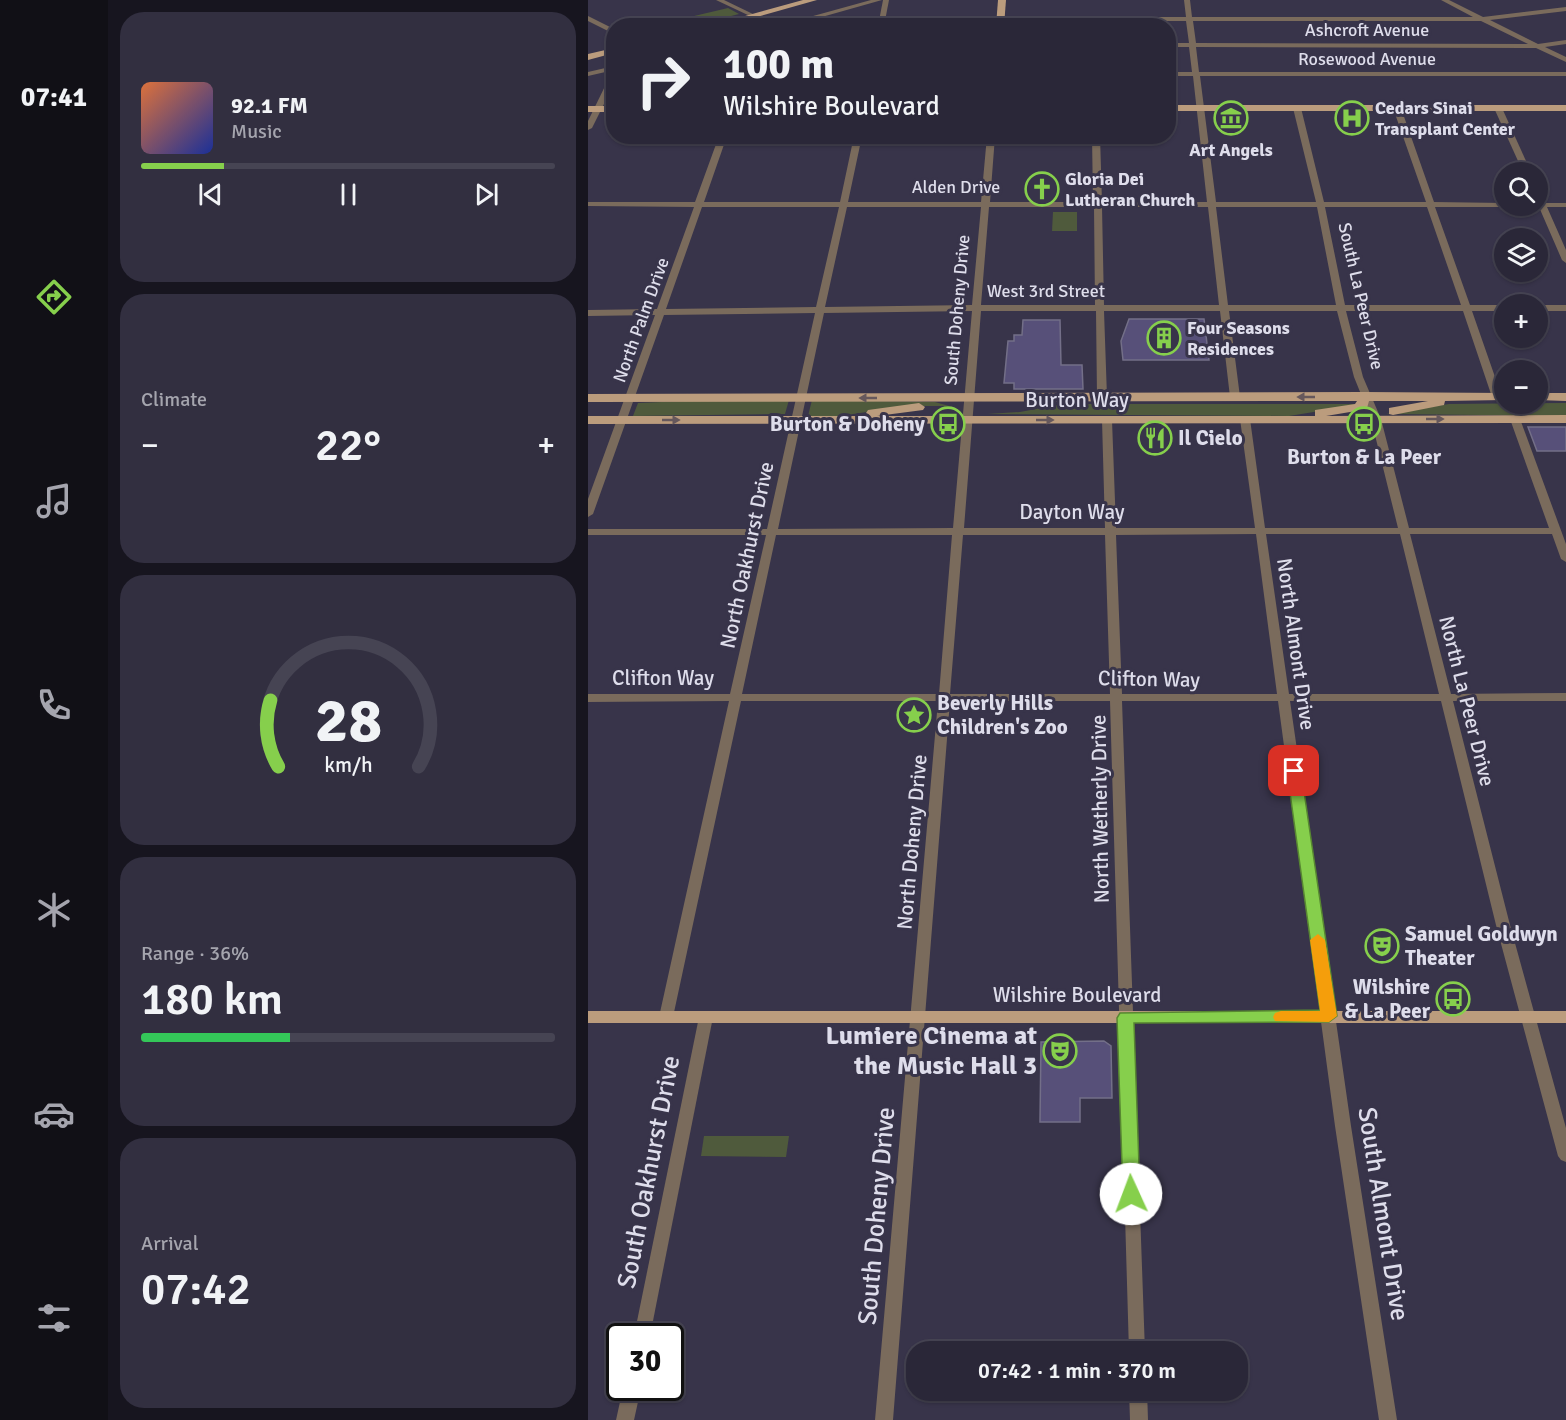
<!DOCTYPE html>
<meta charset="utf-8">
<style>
:root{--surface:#2a2738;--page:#322f40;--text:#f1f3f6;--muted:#a5a5ae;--line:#464453;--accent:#86cf4c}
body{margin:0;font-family:Signika,sans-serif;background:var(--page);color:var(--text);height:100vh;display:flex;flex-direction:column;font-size:22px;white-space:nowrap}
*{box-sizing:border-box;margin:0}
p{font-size:20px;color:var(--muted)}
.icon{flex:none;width:33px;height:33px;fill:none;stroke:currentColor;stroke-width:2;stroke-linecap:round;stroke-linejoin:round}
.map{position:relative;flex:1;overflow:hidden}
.drawer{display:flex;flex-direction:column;gap:12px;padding:12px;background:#17151f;width:480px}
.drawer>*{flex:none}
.hud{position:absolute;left:18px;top:18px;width:570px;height:126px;border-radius:24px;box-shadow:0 2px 4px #0004,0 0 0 2px var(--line);background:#2a2738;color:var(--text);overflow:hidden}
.controls{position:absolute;left:906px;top:162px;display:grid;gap:12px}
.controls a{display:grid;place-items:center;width:54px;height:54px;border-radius:50%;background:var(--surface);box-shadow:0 2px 4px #0004,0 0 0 2px var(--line);font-size:30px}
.speed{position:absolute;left:18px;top:1323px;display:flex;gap:12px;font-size:30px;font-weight:700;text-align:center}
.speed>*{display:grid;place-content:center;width:78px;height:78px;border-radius:50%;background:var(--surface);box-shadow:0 2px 4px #0004,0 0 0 2px var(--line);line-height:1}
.speed .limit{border:3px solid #111;border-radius:9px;background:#fff;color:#111}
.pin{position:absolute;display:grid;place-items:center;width:51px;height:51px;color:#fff;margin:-26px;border-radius:12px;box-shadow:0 3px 9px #0006}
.me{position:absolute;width:66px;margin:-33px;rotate:358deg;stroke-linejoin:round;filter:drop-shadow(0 0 4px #0008)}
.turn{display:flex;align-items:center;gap:21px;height:126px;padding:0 18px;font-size:27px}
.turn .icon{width:78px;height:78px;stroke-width:2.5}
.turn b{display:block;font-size:42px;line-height:51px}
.big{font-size:45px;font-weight:600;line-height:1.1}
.drawer .card{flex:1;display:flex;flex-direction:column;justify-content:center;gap:9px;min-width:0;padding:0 21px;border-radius:24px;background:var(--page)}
.drawer .dial{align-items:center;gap:0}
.dial svg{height:156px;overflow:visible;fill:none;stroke:var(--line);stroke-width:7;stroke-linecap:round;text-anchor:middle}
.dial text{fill:var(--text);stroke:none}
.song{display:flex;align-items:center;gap:18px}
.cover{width:72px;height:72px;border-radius:9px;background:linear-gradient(135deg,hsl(20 70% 55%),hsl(230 70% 35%))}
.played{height:6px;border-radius:3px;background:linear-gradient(90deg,var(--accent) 20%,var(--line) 20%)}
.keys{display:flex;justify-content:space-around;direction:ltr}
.heat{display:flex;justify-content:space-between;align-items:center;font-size:33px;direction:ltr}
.charge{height:9px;border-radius:4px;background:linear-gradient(90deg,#34c759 36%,var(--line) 0)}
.trip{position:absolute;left:318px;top:1341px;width:342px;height:60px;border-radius:24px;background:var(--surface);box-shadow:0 2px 4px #0004,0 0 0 2px var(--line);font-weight:600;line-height:60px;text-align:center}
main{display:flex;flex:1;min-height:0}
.menu{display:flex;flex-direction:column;width:108px;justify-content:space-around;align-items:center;background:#111016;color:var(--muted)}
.menu .icon{width:42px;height:42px}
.menu .selected{color:var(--accent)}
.menu b{font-size:27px;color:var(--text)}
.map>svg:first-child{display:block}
</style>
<main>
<nav class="menu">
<b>07:41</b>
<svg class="icon selected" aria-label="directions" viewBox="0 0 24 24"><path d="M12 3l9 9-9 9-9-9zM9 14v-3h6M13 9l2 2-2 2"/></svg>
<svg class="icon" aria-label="music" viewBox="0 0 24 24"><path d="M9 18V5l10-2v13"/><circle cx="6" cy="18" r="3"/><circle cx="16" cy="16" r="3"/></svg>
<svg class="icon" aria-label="phone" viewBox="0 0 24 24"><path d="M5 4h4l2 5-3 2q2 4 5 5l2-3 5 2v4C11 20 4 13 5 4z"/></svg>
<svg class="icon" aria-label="climate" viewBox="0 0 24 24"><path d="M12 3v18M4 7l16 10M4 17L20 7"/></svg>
<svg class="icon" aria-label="car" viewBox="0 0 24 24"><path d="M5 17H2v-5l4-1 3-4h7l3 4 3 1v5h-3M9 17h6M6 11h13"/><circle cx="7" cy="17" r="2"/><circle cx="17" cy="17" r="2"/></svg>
<svg class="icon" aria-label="filters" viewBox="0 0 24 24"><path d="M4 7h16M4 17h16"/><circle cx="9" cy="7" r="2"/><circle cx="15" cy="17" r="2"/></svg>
</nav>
<section class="drawer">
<div class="card">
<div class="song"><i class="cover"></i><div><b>92.1 FM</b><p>Music</p></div></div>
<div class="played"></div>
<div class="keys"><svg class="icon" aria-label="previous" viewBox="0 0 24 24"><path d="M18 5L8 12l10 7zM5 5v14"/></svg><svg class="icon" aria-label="pause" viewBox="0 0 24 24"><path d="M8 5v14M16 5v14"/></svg><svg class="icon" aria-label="next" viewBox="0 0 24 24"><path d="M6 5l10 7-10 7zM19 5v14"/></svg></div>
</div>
<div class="card"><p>Climate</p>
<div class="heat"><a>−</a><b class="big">22°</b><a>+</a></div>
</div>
<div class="card dial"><svg viewBox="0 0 100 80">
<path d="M14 69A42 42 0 1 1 86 69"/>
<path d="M14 69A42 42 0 0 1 10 35" stroke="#86cf4c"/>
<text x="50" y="56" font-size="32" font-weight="700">28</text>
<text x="50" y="72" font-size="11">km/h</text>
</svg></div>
<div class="card"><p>Range · 36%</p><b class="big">180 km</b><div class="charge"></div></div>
<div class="card"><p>Arrival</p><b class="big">07:42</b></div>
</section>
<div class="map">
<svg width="978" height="1420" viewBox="0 0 978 1420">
<rect width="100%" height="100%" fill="#38344a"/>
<g fill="#4f5a3c">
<polygon points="140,8 151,14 108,25 68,25"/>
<polygon points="465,212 489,212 489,231 464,231"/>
<polygon points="120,400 201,400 197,414 45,416 50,403"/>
<polygon points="224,400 347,402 361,406 319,406 252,416 220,416"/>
<polygon points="978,403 978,416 798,414 861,404"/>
<polygon points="474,404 769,404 769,405 701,416 399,414 432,412"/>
<polygon points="116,1136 201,1136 198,1157 113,1156"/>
</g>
<g fill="#575079" stroke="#736f88" stroke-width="1.5">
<polygon points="541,319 616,319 621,360 535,360 533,341"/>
<polygon points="435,320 472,320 473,365 494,365 495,389 426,389 426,383 416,383 420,341 426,341 426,335 434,335"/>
<polygon points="940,427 978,427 978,451 949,451"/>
<polygon points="516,1041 523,1046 524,1098 492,1098 492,1122 452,1122 453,1042"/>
</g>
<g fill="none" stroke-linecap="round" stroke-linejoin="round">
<g fill="#7a6b5c" fill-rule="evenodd">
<polygon points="128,0 136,0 167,15 162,16"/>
<polygon points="283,0 294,0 202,26 189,26"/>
<polygon points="295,0 301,0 296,26 290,26"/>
<path d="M596,0H602L604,17H885L853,0H861L895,17L978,7V11L902,20L950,44L978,40V44L957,47L978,57V62L948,48L608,47L611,72H978V76H612L628,202H728L705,108L709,106L713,108L736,202H838L805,108L809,106L813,108L846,202L916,203V206H920L916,207H847L882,305H916V311H884L914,397L912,399H906L904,397L875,311H758L775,377L793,419L821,528H961L922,419L927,416L932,419L978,544V562L973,559L964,534H822L863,694L978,693V701H865L922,925L978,1128V1162L973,1160L970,1156L908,925L853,701H702L763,1126L809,1420H791L747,1126L690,701H534L557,1352H541L522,701H362L305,1420H287L350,701H153L85,1017L83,1021L78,1022L73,1021L71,1017L141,701L0,702V694H142L178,535H0V529H179L227,313L76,315L5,514L0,517V499L67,315L0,316V310L69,309L106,207L0,206V202H107L131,136H139L116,202H252L266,136H274L260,202H393L399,136H407L402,202H505L504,136H512L514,202H619L605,76H580V72H604L601,47H580V43H601L598,21H413L410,19L413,17H598ZM605,21H893L940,44L608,43ZM114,207H251L228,307L78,309ZM259,207H393L384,305L237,307ZM401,207H506L507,305H393ZM514,207H620L631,305H516ZM628,207H729L748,305H640ZM737,207H839L873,305H757ZM384,311L365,528L190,529L236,313ZM393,311H508L509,397L514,400L519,397L516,311H632L642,397L647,400L652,397L641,311H749L766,377L783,419L810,528H677L662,419L657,416L652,419L667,528H528L524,420L519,417L514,420L517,528H376ZM668,534L689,694H534L528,535ZM678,534H812L851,694H701ZM188,535H364L351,694H154ZM375,535H517L522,694H362Z"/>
<polygon points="0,16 26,29 26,34 0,21"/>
<polygon points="26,66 26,70 0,76 0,72"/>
<polygon points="26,74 26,84 4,128 0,130 0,121 22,76"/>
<polygon points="907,106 914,108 943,172 935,172 906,108"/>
<polygon points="950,195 953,195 957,203 978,203 978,207 959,207 978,250 978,263 974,260 951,207 946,206 950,206"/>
<rect x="950" y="305" width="28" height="6"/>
<polygon points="118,1012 123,1013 125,1017 62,1336 46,1336 111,1017 113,1013"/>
<polygon points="35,1388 53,1388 46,1420 28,1420"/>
<polygon points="541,1390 559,1390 560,1420 542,1420"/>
</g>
<g fill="#bb9c7d" fill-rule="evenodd">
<polygon points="215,0 229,0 137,26 121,26"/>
<polygon points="410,0 418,0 416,26 408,26"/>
<polygon points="26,48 26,53 0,60 0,54"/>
<rect x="580" y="105" width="398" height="6"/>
<rect x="0" y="106" width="26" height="6"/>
<polygon points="776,392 916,393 916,400 857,401 856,405 805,415 801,414 801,408 840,401 781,401 779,408 774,410 738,416 978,415 978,423 0,424 0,416 282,416 278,413 280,410 331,403 337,407 335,410 289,416 727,416 727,410 767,404 769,401 0,402 0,394"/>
<polygon points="978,393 978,401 950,400 950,393"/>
<rect x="0" y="1011" width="978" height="12"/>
</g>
</g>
<defs><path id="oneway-solid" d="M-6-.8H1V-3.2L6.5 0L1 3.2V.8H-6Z" transform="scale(1.5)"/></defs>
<g fill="#66585c">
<use href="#oneway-solid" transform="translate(718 397) rotate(180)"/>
<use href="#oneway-solid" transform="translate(280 398) rotate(180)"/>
<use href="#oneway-solid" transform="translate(847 419)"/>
<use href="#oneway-solid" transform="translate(83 420)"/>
<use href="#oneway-solid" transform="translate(457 420)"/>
</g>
<polygon fill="#86cf4c" stroke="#578731" stroke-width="1.5" points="706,767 713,771 749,1016 741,1022 546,1023 552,1194 550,1199 537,1199 535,1194 529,1018 532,1013 732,1010 699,771"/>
<polygon fill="#f59e0b" points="730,934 737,940 749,1016 741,1022 687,1021 685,1017 687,1013 693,1011 732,1011 722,940"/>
<defs>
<g id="museum-ring" transform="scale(1.725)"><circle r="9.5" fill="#38344a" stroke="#86cf4c" stroke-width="1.5"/><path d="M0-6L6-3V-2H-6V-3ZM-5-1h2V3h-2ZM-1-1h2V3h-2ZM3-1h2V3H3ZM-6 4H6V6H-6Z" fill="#86cf4c"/></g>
<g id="hospital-ring" transform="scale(1.725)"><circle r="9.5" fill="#38344a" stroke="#86cf4c" stroke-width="1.5"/><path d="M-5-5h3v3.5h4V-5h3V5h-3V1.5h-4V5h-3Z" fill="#86cf4c"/></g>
<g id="church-ring" transform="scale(1.725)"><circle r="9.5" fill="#38344a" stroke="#86cf4c" stroke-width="1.5"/><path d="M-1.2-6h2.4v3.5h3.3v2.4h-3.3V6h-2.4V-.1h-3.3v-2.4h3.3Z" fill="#86cf4c"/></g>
<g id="building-ring" transform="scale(1.725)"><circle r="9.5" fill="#38344a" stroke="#86cf4c" stroke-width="1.5"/><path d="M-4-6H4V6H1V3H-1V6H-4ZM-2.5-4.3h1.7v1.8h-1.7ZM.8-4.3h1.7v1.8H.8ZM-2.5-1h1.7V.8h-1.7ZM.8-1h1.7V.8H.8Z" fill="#86cf4c"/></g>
<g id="bus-ring" transform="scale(1.725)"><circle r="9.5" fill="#38344a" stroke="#86cf4c" stroke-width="1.5"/><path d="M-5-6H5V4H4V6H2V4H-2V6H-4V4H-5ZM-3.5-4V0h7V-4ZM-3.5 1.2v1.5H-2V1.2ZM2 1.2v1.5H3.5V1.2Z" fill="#86cf4c"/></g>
<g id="restaurant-ring" transform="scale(1.725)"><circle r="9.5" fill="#38344a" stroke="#86cf4c" stroke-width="1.5"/><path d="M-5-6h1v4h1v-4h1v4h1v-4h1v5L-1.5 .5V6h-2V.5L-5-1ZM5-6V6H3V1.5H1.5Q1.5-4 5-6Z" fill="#86cf4c"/></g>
<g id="sight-ring" transform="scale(1.725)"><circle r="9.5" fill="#38344a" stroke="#86cf4c" stroke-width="1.5"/><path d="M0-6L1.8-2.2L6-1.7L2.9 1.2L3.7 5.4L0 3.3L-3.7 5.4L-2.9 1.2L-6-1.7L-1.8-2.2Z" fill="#86cf4c"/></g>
<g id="theatre-ring" transform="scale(1.725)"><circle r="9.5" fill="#38344a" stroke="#86cf4c" stroke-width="1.5"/><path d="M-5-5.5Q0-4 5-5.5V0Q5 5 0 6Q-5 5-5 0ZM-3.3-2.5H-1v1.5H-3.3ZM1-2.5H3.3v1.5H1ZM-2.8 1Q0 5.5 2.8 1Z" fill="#86cf4c"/></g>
</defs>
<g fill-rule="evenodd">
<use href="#museum-ring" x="643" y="118"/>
<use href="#hospital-ring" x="764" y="118"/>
<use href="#church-ring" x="454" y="189"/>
<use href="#building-ring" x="576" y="338"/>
<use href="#bus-ring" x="360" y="424"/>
<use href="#bus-ring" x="776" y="424"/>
<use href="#restaurant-ring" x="567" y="438"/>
<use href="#sight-ring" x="326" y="715"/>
<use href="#theatre-ring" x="794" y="946"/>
<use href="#bus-ring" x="865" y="999"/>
<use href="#theatre-ring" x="472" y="1051"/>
</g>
<g text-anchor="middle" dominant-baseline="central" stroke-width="6" stroke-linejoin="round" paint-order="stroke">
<g font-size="18" fill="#deddeb" stroke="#38344a">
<text x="779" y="30">Ashcroft Avenue</text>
<text x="779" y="59">Rosewood Avenue</text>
<text x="368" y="187">Alden Drive</text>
<text x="458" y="291">West 3rd Street</text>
<text transform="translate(773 296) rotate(77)">South La Peer Drive</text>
<text transform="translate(369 310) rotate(-85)">South Doheny Drive</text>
<text transform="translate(53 320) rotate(-70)">North Palm Drive</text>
</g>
<g font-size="18" font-weight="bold" fill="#deddeb" stroke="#38344a" text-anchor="start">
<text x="787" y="108">Cedars Sinai<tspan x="787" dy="21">Transplant Center</tspan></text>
<text x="643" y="150" text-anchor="middle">Art Angels</text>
<text x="477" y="179">Gloria Dei<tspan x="477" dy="21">Lutheran Church</tspan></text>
<text x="599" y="328">Four Seasons<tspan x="599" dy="21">Residences</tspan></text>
</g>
<g font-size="21" fill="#deddeb" stroke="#38344a">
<text x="489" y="400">Burton Way</text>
<text x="484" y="512">Dayton Way</text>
<text transform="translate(159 555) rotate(-78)">North Oakhurst Drive</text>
<text transform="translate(708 644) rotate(82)">North Almont Drive</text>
<text x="75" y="678">Clifton Way</text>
<text transform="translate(561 679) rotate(1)">Clifton Way</text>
<text transform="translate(879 701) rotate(76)">North La Peer Drive</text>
<text transform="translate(512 809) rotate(-91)">North Wetherly Drive</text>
<text transform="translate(324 842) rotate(-85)">North Doheny Drive</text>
<text x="489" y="995">Wilshire Boulevard</text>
</g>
<g font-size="21" font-weight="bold" fill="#deddeb" stroke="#38344a" text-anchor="start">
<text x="337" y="424" text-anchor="end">Burton &amp; Doheny</text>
<text x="590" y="438">Il Cielo</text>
<text x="776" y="457" text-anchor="middle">Burton &amp; La Peer</text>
<text x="349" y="703">Beverly Hills<tspan x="349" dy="24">Children's Zoo</tspan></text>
<text x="817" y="934">Samuel Goldwyn<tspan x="817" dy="24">Theater</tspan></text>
<text x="842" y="987" text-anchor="end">Wilshire<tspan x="842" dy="24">&amp; La Peer</tspan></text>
</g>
<g font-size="26" font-weight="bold" fill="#deddeb" stroke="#38344a" text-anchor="end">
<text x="449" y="1036">Lumiere Cinema at<tspan x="449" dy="30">the Music Hall 3</tspan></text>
</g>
<g font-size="26" fill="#deddeb" stroke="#38344a">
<text transform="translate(61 1172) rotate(-79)">South Oakhurst Drive</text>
<text transform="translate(795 1214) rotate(81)">South Almont Drive</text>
<text transform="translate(289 1216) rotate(-85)">South Doheny Drive</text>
</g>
</g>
</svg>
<div class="controls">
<a><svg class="icon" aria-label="search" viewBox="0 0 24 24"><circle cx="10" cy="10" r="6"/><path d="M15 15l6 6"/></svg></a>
<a><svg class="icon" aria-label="layers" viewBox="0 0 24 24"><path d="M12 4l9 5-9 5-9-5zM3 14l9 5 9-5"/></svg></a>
<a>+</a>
<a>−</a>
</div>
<div class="speed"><div class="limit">30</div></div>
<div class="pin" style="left:706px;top:771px;background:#d93025"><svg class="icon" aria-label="arrive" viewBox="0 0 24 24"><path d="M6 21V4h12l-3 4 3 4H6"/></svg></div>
<svg class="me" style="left:543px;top:1194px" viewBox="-20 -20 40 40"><circle r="19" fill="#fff"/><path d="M0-13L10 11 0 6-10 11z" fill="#86cf4c"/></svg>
<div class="trip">07:42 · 1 min · 370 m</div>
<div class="hud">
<div class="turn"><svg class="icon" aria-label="right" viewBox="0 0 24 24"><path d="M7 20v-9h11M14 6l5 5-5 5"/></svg><div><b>100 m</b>Wilshire Boulevard</div></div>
</div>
</div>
</main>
